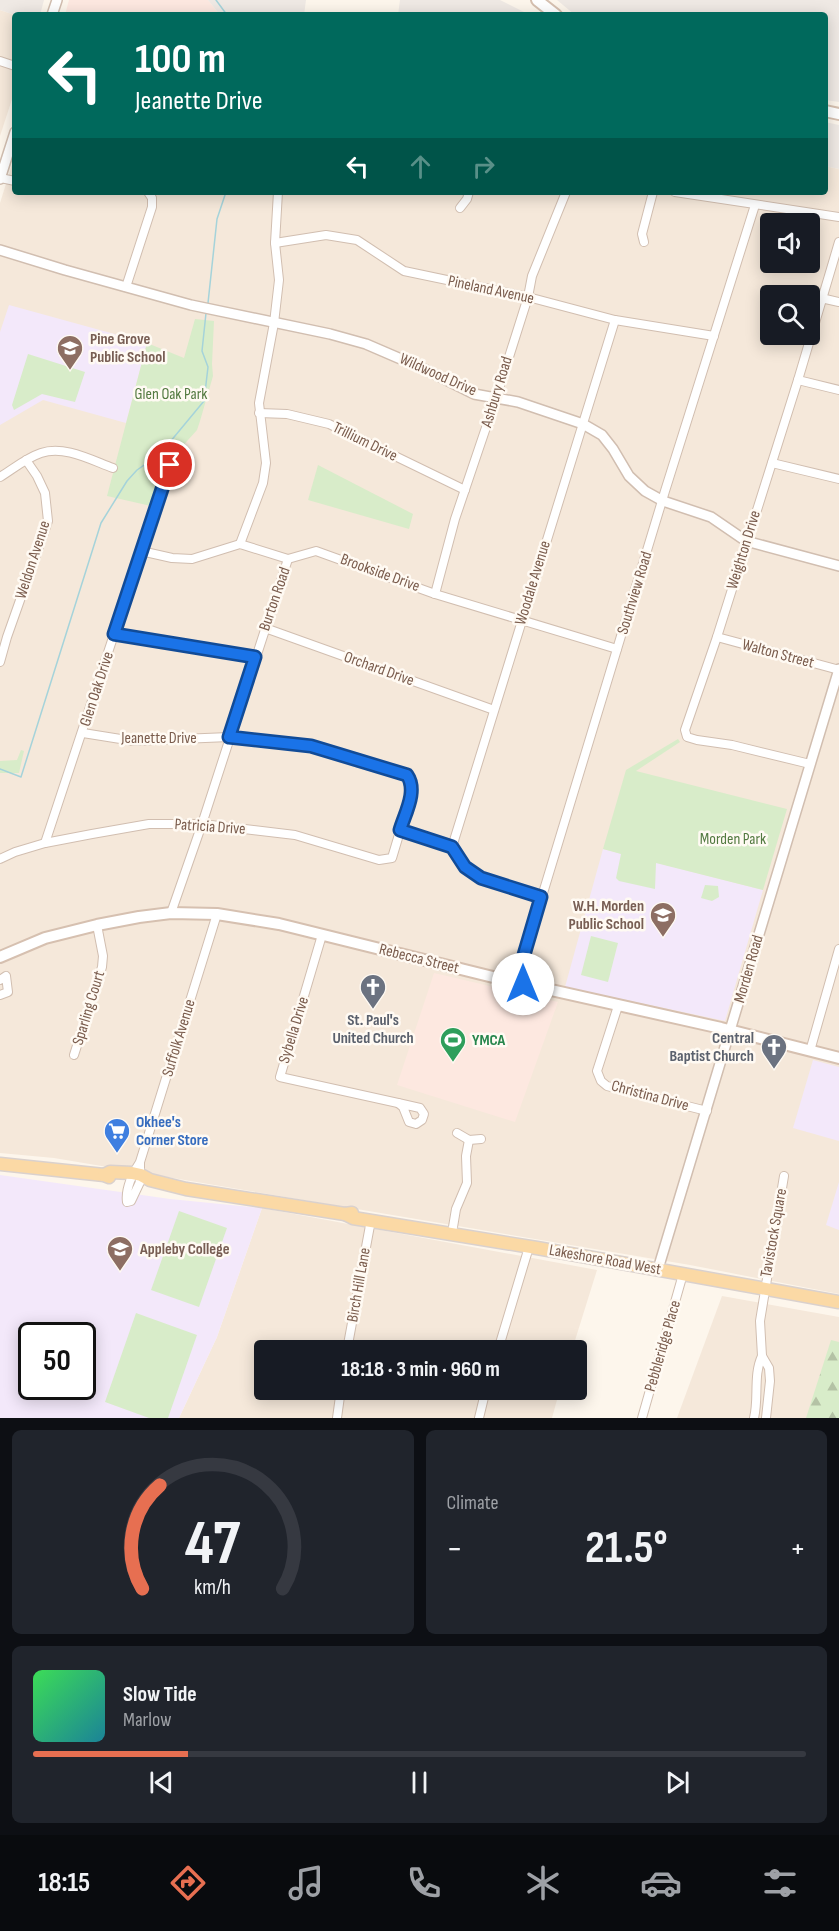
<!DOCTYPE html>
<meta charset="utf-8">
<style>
:root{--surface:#171b24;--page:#20242c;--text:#f1f3f6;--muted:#9ea1a6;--line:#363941;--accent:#e76f51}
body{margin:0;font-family:"Sofia Sans Condensed",sans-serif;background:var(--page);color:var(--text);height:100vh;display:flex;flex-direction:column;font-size:22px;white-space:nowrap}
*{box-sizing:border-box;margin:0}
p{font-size:20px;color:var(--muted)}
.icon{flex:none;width:33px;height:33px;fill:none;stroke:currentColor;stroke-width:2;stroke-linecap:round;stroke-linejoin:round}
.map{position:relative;height:1418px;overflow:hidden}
.sheet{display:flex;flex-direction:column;gap:12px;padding:12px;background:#0d0f14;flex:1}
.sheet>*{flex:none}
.guide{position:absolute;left:12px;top:12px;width:816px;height:183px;border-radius:6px;box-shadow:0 3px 15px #0003;background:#00695c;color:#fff;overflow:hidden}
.controls{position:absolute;left:760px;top:213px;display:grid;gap:12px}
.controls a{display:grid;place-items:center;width:60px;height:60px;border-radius:6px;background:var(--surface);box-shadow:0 3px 15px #0003;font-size:30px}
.speed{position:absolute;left:18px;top:1322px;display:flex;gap:12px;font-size:30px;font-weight:700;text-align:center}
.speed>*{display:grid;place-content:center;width:78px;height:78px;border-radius:50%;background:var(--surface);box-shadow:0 3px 15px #0003;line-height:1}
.speed .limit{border:3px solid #111;border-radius:9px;background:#fff;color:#111}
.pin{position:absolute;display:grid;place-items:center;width:51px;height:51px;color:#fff;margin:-26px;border:3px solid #fff;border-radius:50%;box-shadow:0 2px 6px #0007}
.me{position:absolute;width:66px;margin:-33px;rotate:0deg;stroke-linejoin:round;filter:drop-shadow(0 0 4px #0008)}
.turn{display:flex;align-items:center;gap:21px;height:126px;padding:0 24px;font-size:27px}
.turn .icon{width:78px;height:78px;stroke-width:2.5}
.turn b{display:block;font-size:42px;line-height:51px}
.lanes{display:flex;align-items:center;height:57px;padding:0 24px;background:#0003;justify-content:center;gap:30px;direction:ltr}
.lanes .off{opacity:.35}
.big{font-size:45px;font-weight:700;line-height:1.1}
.sheet .widget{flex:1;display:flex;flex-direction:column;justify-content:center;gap:9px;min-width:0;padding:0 21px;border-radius:9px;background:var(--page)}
.sheet .dial{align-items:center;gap:0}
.dial svg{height:156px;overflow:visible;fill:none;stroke:var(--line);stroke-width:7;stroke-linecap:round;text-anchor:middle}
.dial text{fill:var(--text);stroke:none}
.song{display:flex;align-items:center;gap:18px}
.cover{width:72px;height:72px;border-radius:9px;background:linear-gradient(135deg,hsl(130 70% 55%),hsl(190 70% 35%))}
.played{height:6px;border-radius:3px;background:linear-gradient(90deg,var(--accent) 20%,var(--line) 20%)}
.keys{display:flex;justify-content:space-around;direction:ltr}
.heat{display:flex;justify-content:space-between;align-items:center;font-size:33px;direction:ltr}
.sheet .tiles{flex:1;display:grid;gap:12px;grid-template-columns:1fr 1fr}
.widget:last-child{grid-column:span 2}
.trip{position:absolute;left:254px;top:1340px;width:333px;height:60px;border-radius:6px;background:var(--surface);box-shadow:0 3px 15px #0003;font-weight:700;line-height:60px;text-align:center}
.tab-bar{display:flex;height:96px;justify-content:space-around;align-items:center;background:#090b0e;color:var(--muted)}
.tab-bar .icon{width:42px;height:42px}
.tab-bar .active{color:var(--accent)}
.tab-bar b{font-size:27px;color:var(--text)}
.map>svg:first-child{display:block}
</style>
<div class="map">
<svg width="839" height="1418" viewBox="0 0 839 1418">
<defs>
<pattern id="forest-firs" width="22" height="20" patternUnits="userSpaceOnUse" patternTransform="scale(1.5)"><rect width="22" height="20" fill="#d8ecc9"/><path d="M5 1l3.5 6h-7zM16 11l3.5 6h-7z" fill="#b4c2a5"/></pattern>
</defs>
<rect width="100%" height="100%" fill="#fdf6ec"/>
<g fill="#f5e8da" fill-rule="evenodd">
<polygon points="0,10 15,15 15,90 0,136"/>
<path d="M15,155V192H825V166L839,169V1294L690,1265L54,1158L0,1153V203ZM771,224H810V262H771ZM771,296H810V334H771Z"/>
<polygon points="262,1208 597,1270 572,1350 264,1350 264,1389 560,1389 552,1418 179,1418 217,1337"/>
<polygon points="722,1296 839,1317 839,1418 677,1418"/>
</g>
<g fill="#fde8e0">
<polygon points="69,0 208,0 220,15 65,15"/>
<polygon points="434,973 558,1002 515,1122 397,1085"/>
</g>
<g fill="#efe9e4">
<polygon points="0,0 44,0 40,15 15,15 0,10"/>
<polygon points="208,0 306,0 304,15 220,15"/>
<polygon points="400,0 500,0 530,15 398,15"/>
<polygon points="557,0 839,0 839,102 825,100 825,15 575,15"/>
<polygon points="825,122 839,125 839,169 825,166"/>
</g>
<g fill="#f3e8fa" fill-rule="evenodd">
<polygon points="9,305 147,343 126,423 43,400 0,425 0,332"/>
<polygon points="603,849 763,890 725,1021 565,987"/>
<polygon points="813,1060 839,1067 839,1141 793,1128"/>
<path d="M0,1175L170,1199L262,1208L217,1337L179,1418H0ZM32,1335H82V1386H32Z"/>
<polygon points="839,1182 839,1230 826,1225"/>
</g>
<g fill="#d8ecc9">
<polygon points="195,319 214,321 212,364 213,376 200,421 197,430 161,470 151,506 107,496 147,343 184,358"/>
<polygon points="28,354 85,372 75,402 42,394 14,410 12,405"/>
<polygon points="318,465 413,514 409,529 308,500"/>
<polygon points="678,739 680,742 636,771 787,809 763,890 656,863 655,889 619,881 616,878 621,854 603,849 626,770"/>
<polygon points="21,750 24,751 19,773 0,773 0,761 17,760"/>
<polygon points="705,885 718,886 719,897 712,901 701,898"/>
<polygon points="591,936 618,943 608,982 581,975"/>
<polygon points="179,1211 227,1228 199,1307 151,1290"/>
<polygon points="136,1313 197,1335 168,1418 149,1418 105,1402"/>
</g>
<polygon fill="url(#forest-firs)" points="831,1340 839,1342 839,1418 806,1418"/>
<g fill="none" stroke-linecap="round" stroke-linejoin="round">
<g stroke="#a5d3da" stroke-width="1.5">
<polyline points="216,0 227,15"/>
<polyline points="208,303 217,219 226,192"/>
<polyline points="0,769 21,777 101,523 127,481 137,470 160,454 204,401 208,367 202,351 206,313"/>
</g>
<g stroke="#d1beb0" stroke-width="10">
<g id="minor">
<polyline points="0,61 15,66"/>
<polyline points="0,178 15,181"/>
<polyline points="675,192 839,217"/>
<polyline points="460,208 467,199 469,192"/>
<polyline points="644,242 642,234 653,192"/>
<polyline points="275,243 326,235 357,240 404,271 528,297 615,320 714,336"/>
<polyline points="126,287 152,207 152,198 148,192"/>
<polyline points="821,298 839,302"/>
<polyline points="798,380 839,390"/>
<polyline points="259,413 287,414 329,424 465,490"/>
<polyline points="772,463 839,479"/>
<path d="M0,477C13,469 26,458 41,453C64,445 91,460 113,468"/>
<polyline points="240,544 263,483 266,463 259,403 274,323 279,280 275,243 278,192"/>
<polyline points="141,551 172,558 192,559 240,544 288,559 316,551 435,594 617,649"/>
<polyline points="435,594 455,519 496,398 528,297 532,276 566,192"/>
<polyline points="265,628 494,710"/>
<polyline points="114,634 255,657"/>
<polyline points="717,637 839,670"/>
<polyline points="0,662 7,637 48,521 45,493 37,476 26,460"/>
<polyline points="810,764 732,745 697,740 687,737 685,730 717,637 798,380 839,242"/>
<polyline points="400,830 452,847 465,867 481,878 541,897"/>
<polyline points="45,843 170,465"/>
<polyline points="452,847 615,320"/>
<polyline points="0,859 15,852 45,843 92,834 149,824 202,824 295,835 379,860 392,858 412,791 412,782 407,775 311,746 229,737 133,741 83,733"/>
<polyline points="171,913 202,824 288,559"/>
<polyline points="322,935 280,1077 398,1103"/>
<polyline points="0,980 6,976 8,992 0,995"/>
<polyline points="516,982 665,491 755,205"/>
<polyline points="618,1006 597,1071 601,1081 607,1086 707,1111"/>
<polyline points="810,1051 839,949"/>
<polyline points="74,1055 102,967 103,956 97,925"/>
<polygon points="398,1103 420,1108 424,1114 422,1120 416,1124 409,1122 403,1107"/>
<polyline points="457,1133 469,1140 481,1139"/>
<path d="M140,1162V1182L131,1201L127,1202C125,1189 133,1172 140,1162L217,914"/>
<polyline points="452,1233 456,1209 467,1183 466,1156 469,1140"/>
<polyline points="347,1350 371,1220"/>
<polyline points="498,1350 529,1247"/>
<polyline points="337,1418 341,1389"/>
<polyline points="479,1418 486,1389"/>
<polyline points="642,1418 683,1274"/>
<path d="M754,1418C759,1398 753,1375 762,1356"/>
<polyline points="766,1418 770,1381 769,1368 762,1356 760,1321 784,1176"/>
</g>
</g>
<g stroke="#d1beb0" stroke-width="12">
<g id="tertiary">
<polyline points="52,15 57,0"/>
<polyline points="0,179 15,132"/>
<polyline points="0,250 65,270 191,305 330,334 366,344 424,369 474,394 518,402 583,424 602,435 613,449 629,476 645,491 663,501 711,517 746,541 839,566"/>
<polyline points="658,1269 839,669"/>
</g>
</g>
<g stroke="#d6c0b0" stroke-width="14">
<g id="secondary">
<polyline points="537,0 556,15"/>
<polyline points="825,111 839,114"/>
<polyline points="0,957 45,938 97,925 139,917 171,913 217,914 279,924 493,977 721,1028 839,1058"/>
</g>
</g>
<g stroke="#dad1cd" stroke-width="15">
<g id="primary">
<polyline points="0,1164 104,1175 109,1177"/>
<polyline points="104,1175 110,1172 132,1173 141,1175 150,1180 186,1189 345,1214 352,1213"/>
<polyline points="345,1214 353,1218 537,1248 839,1302"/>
</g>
</g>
<use href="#minor" stroke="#fff" stroke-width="8"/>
<use href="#tertiary" stroke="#fff" stroke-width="9"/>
<use href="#secondary" stroke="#fff" stroke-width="10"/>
<use href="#primary" stroke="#fbd9a5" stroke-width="12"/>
</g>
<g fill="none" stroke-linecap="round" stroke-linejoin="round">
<g stroke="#114b97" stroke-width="15">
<path id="route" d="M170,465L114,634L255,657L229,737L311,746L407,775C418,791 405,813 400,830L452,847L465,867L481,878L541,897L516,982L523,984"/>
</g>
<use href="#route" stroke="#1a73e8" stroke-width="10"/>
</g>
<defs>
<g id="school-pin" transform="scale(1.35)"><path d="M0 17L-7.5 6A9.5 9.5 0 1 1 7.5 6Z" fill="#8d6e63" stroke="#fffaf3"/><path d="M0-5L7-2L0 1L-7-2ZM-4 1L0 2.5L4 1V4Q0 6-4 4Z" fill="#fff"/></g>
<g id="church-pin" transform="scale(1.35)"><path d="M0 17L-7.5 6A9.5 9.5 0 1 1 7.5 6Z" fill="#6b7280" stroke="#fffaf3"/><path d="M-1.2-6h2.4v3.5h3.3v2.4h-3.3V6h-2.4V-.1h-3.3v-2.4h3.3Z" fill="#fff"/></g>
<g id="stadium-pin" transform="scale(1.35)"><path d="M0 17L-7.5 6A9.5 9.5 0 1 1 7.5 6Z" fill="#2e9e5b" stroke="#fffaf3"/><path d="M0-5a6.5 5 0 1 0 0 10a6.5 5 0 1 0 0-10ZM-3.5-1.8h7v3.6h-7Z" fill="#fff"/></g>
<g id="supermarket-pin" transform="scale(1.35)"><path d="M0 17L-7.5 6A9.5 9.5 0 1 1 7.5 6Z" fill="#3f7fe0" stroke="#fffaf3"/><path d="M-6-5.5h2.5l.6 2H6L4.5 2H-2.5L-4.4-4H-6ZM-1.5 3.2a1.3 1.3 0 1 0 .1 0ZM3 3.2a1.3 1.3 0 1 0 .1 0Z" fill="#fff"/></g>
</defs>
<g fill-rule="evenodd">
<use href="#school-pin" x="70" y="348"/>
<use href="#school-pin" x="663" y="915"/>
<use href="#church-pin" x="373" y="987"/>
<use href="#stadium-pin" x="453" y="1040"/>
<use href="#church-pin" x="774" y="1047"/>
<use href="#supermarket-pin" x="117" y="1131"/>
<use href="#school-pin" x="120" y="1249"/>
</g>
<g text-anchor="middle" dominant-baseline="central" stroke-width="5" stroke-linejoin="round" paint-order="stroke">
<g font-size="16" fill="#7a5c4d" stroke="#fffaf3">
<text transform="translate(491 290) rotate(12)">Pineland Avenue</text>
<text transform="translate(438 375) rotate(24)">Wildwood Drive</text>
<text transform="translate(497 392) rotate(-73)">Ashbury Road</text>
<text transform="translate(365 442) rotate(26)">Trillium Drive</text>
<text transform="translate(744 550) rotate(-73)">Weighton Drive</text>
<text transform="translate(33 560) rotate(-72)">Weldon Avenue</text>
<text transform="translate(380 573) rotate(20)">Brookside Drive</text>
<text transform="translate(533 583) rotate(-73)">Woodale Avenue</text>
<text transform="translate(635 593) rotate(-73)">Southview Road</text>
<text transform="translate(275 599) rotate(-71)">Burton Road</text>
<text transform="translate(778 654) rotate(15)">Walton Street</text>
<text transform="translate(379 669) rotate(20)">Orchard Drive</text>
<text transform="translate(97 689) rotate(-72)">Glen Oak Drive</text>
<text x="159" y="738">Jeanette Drive</text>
<text transform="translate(210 827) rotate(4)">Patricia Drive</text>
<text transform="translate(419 959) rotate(14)">Rebecca Street</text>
<text transform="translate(749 969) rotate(-74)">Morden Road</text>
<text transform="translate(89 1008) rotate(-73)">Sparling Court</text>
<text transform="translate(294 1030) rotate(-73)">Sybella Drive</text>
<text transform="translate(179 1038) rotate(-73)">Suffolk Avenue</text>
<text transform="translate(650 1096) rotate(15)">Christina Drive</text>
<text transform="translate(774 1233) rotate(-80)">Tavistock Square</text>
<text transform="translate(605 1260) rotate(10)">Lakeshore Road West</text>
<text transform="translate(359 1285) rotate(-80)">Birch Hill Lane</text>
<text transform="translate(663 1346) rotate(-74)">Pebbleridge Place</text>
</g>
<g font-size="16" font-weight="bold" fill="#785e54" stroke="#fffaf3" text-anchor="start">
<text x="90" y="339">Pine Grove<tspan x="90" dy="18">Public School</tspan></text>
<text x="644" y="906" text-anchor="end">W.H. Morden<tspan x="644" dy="18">Public School</tspan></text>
<text x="140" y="1249">Appleby College</text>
</g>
<g font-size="16" fill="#537a41" stroke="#fffaf3">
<text x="171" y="394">Glen Oak Park</text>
<text x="733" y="839">Morden Park</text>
</g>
<g font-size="16" font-weight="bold" fill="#5b616d" stroke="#fffaf3">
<text x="373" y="1020">St. Paul's<tspan x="373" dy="18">United Church</tspan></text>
<text x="754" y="1038" text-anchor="end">Central<tspan x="754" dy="18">Baptist Church</tspan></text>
</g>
<g font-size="16" font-weight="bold" fill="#27864d" stroke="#fffaf3" text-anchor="start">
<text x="472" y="1040">YMCA</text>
</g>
<g font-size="16" font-weight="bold" fill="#366cbe" stroke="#fffaf3" text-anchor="start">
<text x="136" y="1122">Okhee's<tspan x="136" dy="18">Corner Store</tspan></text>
</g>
</g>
</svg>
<div class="controls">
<a><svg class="icon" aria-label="sound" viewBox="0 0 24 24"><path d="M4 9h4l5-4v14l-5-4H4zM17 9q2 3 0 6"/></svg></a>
<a><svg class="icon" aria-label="search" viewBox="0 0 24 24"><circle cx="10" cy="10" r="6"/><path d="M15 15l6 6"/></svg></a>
</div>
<div class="speed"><div class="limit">50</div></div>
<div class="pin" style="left:170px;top:465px;background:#d93025"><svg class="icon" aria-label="arrive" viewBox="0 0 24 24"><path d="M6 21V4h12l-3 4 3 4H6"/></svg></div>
<svg class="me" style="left:523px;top:984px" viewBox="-20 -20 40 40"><circle r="19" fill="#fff"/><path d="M0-13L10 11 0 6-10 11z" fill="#1a73e8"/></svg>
<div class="trip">18:18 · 3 min · 960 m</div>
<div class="guide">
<div class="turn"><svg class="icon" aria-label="left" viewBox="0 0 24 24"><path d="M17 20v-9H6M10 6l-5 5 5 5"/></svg><div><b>100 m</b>Jeanette Drive</div></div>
<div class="lanes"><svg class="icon" aria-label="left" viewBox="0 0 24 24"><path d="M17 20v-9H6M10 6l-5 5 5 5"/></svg><svg class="icon off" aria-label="ahead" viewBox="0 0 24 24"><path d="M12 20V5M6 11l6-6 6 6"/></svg><svg class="icon off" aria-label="right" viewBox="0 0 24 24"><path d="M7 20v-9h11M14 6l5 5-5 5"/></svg></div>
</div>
</div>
<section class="sheet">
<div class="tiles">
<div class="widget dial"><svg viewBox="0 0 100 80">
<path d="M14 69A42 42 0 1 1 86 69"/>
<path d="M14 69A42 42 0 0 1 23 16" stroke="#e76f51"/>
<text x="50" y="56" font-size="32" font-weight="700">47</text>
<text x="50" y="72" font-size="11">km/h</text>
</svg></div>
<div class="widget"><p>Climate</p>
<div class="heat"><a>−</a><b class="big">21.5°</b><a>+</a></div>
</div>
<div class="widget">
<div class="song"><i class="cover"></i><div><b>Slow Tide</b><p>Marlow</p></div></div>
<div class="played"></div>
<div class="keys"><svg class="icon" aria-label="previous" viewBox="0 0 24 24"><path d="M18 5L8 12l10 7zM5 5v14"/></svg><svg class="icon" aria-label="pause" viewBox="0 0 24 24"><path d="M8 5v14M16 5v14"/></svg><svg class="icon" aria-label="next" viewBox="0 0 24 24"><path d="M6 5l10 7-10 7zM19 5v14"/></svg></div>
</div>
</div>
</section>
<nav class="tab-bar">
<b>18:15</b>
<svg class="icon active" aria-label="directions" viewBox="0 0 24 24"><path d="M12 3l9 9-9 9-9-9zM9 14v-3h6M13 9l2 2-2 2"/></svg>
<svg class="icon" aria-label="music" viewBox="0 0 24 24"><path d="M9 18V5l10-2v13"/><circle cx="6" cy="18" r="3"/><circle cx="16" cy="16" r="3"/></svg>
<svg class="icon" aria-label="phone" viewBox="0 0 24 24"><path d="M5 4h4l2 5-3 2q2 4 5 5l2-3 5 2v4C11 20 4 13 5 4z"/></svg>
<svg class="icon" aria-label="climate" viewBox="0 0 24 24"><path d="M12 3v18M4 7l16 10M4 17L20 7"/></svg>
<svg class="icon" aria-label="car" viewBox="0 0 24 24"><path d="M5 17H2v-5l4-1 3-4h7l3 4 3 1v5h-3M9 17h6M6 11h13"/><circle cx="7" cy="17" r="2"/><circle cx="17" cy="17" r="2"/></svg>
<svg class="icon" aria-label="filters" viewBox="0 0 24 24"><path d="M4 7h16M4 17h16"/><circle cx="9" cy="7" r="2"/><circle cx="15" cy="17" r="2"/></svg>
</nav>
